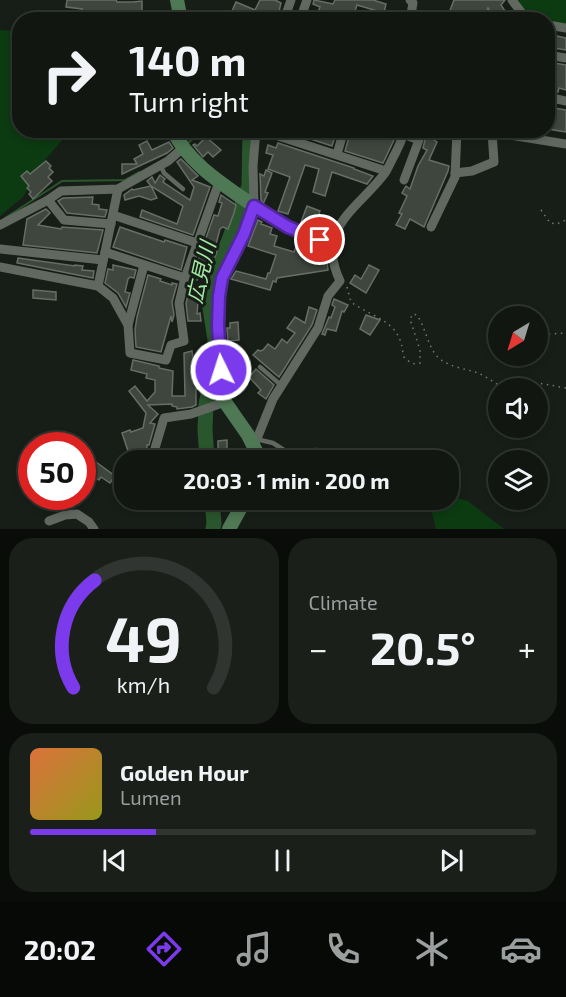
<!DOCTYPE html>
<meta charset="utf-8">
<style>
:root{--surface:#111611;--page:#1a1f1a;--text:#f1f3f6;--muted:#9c9f9f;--line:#303531;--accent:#7c3aed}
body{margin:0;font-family:"Exo 2","Noto Sans JP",sans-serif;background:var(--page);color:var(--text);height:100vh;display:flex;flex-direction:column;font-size:22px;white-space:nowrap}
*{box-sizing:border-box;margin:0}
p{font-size:20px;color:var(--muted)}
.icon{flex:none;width:33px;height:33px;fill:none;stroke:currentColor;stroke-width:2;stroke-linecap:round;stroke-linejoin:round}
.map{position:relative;height:529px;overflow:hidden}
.side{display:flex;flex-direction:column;gap:9px;padding:9px;background:#090c09;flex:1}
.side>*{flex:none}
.banner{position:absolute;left:12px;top:12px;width:543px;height:126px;border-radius:24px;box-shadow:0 3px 9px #0003,0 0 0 2px var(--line);background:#111611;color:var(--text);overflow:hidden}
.needle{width:39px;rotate:218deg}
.buttons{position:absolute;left:488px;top:306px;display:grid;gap:12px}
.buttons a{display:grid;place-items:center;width:60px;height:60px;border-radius:50%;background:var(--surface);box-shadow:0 3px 9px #0003,0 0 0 2px var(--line);font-size:30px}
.speed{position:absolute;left:18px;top:432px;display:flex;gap:12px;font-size:30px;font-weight:700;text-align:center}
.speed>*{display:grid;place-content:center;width:78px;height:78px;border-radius:50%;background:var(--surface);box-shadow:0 3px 9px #0003,0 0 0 2px var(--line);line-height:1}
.speed .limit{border:9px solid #d22;background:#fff;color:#111}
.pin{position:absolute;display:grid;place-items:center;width:51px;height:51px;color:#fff;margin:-26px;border:3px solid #fff;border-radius:50%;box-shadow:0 2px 6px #0007}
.me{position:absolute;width:66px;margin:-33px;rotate:356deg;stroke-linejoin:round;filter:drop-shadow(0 0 4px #0008)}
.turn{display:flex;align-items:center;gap:21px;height:126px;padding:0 18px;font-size:27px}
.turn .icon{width:78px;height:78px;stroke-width:2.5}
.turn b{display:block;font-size:42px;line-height:51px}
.big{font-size:45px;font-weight:700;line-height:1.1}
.side .widget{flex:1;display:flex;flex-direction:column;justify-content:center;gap:9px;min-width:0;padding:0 21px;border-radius:24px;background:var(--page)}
.side .dial{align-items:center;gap:0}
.dial svg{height:156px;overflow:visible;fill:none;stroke:var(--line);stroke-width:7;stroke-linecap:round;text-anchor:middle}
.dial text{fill:var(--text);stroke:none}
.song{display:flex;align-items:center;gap:18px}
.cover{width:72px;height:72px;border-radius:9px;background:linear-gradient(135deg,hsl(20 70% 55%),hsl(60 70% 35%))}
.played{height:6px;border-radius:3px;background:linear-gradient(90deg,var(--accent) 25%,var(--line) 25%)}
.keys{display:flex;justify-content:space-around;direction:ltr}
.heat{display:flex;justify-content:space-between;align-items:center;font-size:33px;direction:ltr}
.side .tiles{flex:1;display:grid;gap:9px;grid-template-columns:1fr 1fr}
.widget:last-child{grid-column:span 2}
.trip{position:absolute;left:114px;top:450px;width:345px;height:60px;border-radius:24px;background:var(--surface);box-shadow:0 3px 9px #0003,0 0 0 2px var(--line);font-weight:700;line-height:60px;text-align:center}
.menu{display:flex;height:96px;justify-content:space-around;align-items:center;background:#070907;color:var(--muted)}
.menu .icon{width:42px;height:42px}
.menu .active{color:var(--accent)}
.menu b{font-size:27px;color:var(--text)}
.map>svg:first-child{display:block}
</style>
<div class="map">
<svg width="566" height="529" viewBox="0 0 566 529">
<rect width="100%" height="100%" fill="#171e17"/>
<g fill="#0c3a11">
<polygon points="513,0 566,0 566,27 548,22 548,20 524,16"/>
<polygon points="0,30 19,31 20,130 70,131 45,160 23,197 0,216"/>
<polygon points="449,496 468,501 504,529 436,529 429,501 448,500"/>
</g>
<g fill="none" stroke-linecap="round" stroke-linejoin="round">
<g stroke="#29562c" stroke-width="2">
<polyline points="188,143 202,130"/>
<polyline points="5,218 62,181 125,180 139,172"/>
</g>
<g stroke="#29562c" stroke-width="15">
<polyline points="207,460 205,430 206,404 217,353 210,308 224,253 249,186 250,130"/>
<polyline points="212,500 214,523 213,529"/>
</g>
</g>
<g fill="#3e463e" stroke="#666e66" stroke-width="1.5">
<polygon points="67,0 116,0 117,2 133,2 142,1 142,20 79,20 82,9 66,7"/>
<polygon points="260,0 275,0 281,3 277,20 260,20 250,16 248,18 232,11 236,2 255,10"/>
<polygon points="314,0 333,4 335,0 373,0 386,4 384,13 357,5 352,20 315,20 320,7 313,4"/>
<polygon points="454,0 505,0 501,5 511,20 495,20 488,8 484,18 481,20 460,20 461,18 449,13"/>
<polygon points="552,35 566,38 566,50 548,47 548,36 552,36"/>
<polygon points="548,62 566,65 566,90 559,88 558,92 548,88"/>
<polygon points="548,107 566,110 566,132 548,129"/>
<polygon points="283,130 310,130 310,133 324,138 327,130 337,130 332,146"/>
<polygon points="351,130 373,130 372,134 390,139 390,136 395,138 383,163 345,151"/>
<polygon points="413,130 437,130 434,140 437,142 429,160 449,166 448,171 424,227 410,219 405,229 396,225 402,214 399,213 407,196 402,193 406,186 410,189 418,166 427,150 423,148 426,136"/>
<polygon points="206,137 221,150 213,157 208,152 203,157 193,145 195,144 197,146"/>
<polygon points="147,141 152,150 169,142 173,148 167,153 122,174 122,164 137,164 134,159 143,154 139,145"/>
<polygon points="278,143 354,168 354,169 373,176 367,184 332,172 325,196 313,192 319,169 305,165 288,214 278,211 290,177 268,169 273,155 266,153 268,145 276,148"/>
<polygon points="181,159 198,176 192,180 210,187 193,235 140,217 142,210 177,224 183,206 151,186 157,198 151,200 139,196 125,200 124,195 132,189 133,190 151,186 147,181 152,177 155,183 160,175 165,179 163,182 190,200 194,187 177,162"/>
<polygon points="46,161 51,166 49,168 53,172 48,177 52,181 33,199 29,194 31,192 27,188 29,186 21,176 27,171 30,174"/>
<polygon points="266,170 272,173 265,192 268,193 263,204 261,200 260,174 264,176"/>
<polygon points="221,195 236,205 234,213 228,229 223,227 220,229 215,248 218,248 215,257 210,255 207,270 201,268 197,280 192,278 214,215 218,216 222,203 219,202"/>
<polygon points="93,197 92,204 99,205 99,209 107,210 105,217 67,213 58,201 63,198"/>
<polygon points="307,206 320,211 313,229 300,225"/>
<polygon points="46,209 50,213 38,225 61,229 62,227 103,230 97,253 23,245 27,219"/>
<polygon points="258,220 262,222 261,224 272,228 270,234 277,236 274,246 294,252 299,239 320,247 314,263 327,261 328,270 277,278 276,282 273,281 270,290 231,279 236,271 266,279 268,273 270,273 276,255 248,246"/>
<polygon points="120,227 164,242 165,240 187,247 181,270 113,247"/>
<polygon points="18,258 75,266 75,265 83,266 82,270 94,271 93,278 17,263"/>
<polygon points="113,265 136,270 134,278 130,277 128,279 125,292 130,293 126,307 118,293 105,283 108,269 113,270"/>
<polygon points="369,265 379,270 366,293 350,283 355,275 361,279"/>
<polygon points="148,275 161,279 160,281 172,285 172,283 177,284 172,302 174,315 172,322 171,316 161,352 136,347 135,330 137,317"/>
<polygon points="190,288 199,290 197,314 200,313 201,321 188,321 186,303"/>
<polygon points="33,290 56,292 56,300 33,298"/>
<polygon points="334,299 348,305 344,312 342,311 336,331 327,329 325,335 322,334 329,317 331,318 335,307 332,305"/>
<polygon points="309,307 317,310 312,325 279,377 253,355 258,350 260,351 263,350 268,344 275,349 282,339 287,343 295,333 287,328 295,317 305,323"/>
<polygon points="366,315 380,320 370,335 360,329"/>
<polygon points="238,322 239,340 228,341 227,328 230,328 230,323"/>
<polygon points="242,349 247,377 232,380 231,372 237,371 235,357 229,359 229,353"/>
<polygon points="192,351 194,364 204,363 205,382 213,382 214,388 196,389 196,405 192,407 177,409 177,407 172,406 172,404 148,405 158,414 150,423 155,424 149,445 147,445 147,451 128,451 122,433 130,430 131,432 143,428 146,413 129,391 135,386 147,401 155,392 155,380 146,378 147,374 131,370 133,360 159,366 159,368 173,371 172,396 185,396 184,353"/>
<polygon points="256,369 274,385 266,399 258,393 261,390 249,377"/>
<polygon points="227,440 227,460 218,460 218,441"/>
<polygon points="96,462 115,476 110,483 101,477 99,480 88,472"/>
</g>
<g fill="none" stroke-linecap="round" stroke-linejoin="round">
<g stroke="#737973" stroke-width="1.5" stroke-dasharray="1.5 4.5" stroke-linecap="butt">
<polyline points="190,139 198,130"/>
<polyline points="541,210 550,223 557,224 566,220"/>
<path d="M347,287L351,302C375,319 402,321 403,356C408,361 413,366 420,363V350L410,319L413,314L417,315C425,327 427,342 435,354C445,367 464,368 478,373C487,377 495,383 503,388"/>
<polyline points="537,332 549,334 566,333"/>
<polyline points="525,388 533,382 566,388"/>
</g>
<g stroke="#606860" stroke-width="4.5">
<polyline points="161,166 164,173 183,189"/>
<polyline points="260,367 282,386"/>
<polyline points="256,439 273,443 287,452 317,450 335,460"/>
</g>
<g stroke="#606860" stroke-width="9">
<polyline points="410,0 413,3 410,20"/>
<polyline points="512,0 524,16 530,20"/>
<polyline points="284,20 291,0"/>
<polyline points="300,20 307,0"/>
<polyline points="548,25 566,28"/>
<polyline points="548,55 566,58"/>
<polyline points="548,97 566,101"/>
<polyline points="256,130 253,166 254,206 288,227 332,244"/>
<polyline points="393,130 419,140 404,180"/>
<polyline points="269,133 386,171"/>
<polyline points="337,154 344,130"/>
<polyline points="455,173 472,171 494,162 492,132 566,144"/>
<polyline points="48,200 64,220 111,224"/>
<polyline points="113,215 197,243"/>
<polyline points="0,225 48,200 61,191 118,189 168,161 183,148"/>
<polyline points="431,227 455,177 457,130"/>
<polyline points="0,249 103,260"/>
<polyline points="105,252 185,278"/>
<polyline points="0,267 98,286 113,298 128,325 130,353 166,360 171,345 184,341 179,303 185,278 219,182"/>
<polyline points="98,286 118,189"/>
<polyline points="128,325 144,265"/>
<path d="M254,446L273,399L318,328L328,296L340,281C315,228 357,210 385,173C389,167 392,159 396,152C399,145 403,139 404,130"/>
<polyline points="153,455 164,418 191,414 225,402"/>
<polyline points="49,521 65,515 77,514 89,522 94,529"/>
</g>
<g stroke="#4f7854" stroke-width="14">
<polyline points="177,0 181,20"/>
<path d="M173,130C187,163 227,187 254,206L244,234L222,278L219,296L218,326L222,384L225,402L248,435L256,451V460"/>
<polyline points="229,529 245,500"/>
</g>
</g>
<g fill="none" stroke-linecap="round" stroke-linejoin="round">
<g stroke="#51269a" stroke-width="15">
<polyline id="route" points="221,370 218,326 219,296 222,278 244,234 254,206 288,227 320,240"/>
</g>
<use href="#route" stroke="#7c3aed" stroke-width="10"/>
</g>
<g text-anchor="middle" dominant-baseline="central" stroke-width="6" stroke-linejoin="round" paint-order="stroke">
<g font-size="21" font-style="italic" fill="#a3e8a4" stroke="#171e17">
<text transform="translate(200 272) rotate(-77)">広見川</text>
</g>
</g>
</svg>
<div class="buttons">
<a><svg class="needle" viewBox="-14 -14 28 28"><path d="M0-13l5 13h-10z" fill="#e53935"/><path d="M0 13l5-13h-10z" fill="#9c9f9f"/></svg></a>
<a><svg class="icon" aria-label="sound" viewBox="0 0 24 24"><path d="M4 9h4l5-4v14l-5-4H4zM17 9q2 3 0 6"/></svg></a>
<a><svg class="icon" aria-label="layers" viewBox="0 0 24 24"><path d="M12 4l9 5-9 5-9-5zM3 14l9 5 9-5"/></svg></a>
</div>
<div class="speed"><div class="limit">50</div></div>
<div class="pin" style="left:320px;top:240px;background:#d93025"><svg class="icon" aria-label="arrive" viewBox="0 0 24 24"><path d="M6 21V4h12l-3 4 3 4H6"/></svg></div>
<svg class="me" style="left:221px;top:370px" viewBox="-20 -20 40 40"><circle r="17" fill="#7c3aed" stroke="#fff" stroke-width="3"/><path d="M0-11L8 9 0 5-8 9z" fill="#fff"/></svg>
<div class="trip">20:03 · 1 min · 200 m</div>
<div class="banner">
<div class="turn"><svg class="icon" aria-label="right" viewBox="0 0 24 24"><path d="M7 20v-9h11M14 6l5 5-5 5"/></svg><div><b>140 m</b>Turn right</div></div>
</div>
</div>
<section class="side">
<div class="tiles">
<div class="widget dial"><svg viewBox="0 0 100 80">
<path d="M14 69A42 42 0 1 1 86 69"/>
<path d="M14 69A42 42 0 0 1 25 14" stroke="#7c3aed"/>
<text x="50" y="56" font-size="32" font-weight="700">49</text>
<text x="50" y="72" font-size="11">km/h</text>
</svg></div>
<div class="widget"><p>Climate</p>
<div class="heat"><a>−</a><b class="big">20.5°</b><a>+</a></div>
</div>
<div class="widget">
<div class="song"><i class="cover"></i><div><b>Golden Hour</b><p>Lumen</p></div></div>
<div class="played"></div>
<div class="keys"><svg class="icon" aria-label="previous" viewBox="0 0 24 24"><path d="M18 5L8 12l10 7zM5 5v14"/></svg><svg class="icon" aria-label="pause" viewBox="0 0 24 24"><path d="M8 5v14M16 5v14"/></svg><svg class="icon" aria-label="next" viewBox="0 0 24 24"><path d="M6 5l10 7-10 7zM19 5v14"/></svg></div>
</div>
</div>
</section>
<nav class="menu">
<b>20:02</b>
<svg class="icon active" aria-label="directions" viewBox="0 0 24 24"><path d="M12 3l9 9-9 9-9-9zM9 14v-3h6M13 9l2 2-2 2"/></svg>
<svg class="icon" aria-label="music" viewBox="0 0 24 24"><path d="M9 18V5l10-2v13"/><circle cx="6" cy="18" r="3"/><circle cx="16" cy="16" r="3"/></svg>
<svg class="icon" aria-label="phone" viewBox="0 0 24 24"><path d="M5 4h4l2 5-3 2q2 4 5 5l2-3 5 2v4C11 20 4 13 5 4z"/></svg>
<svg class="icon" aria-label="climate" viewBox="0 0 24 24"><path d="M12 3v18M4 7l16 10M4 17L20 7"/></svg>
<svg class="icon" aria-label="car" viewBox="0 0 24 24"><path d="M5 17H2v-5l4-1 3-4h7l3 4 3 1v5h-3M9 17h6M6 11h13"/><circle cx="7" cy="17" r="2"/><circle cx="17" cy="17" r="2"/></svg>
</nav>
